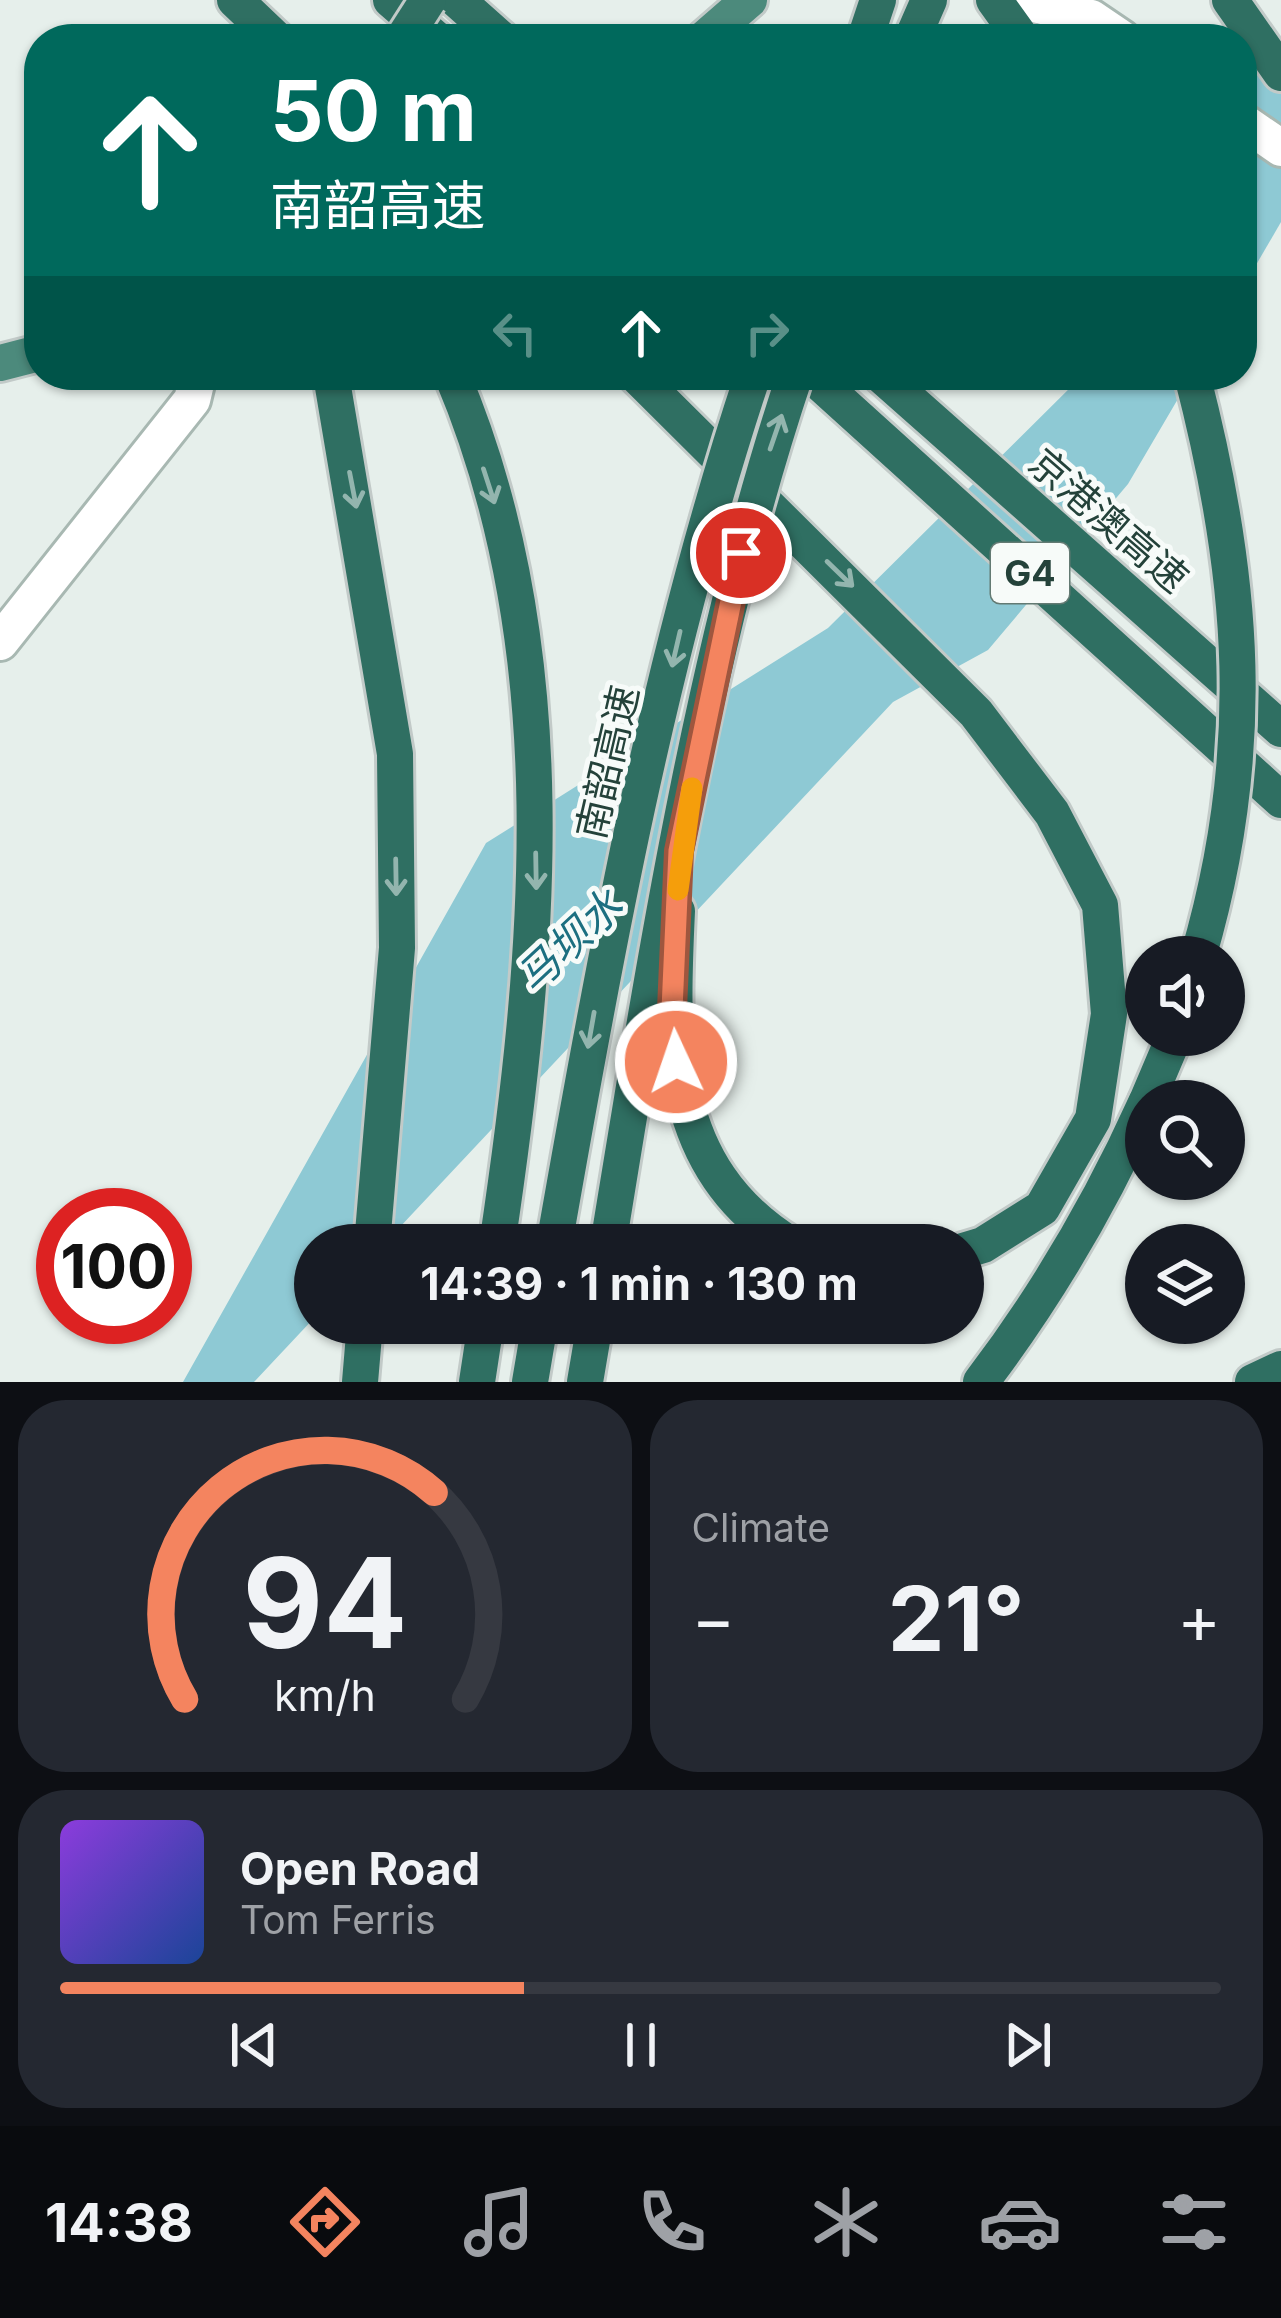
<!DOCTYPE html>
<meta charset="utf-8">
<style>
:root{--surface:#171b24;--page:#242831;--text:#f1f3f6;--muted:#9ea1a6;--line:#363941;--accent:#f4845f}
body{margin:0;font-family:Inter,"Noto Sans SC",sans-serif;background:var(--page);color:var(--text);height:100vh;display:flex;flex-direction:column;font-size:45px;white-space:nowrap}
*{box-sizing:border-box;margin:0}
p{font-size:39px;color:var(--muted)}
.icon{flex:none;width:66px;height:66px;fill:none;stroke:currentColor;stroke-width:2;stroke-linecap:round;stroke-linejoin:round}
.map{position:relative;height:1382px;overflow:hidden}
.details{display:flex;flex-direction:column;gap:18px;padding:18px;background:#0d0f14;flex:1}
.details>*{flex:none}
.top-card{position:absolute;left:24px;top:24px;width:1233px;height:366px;border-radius:48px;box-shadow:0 3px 9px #0004;background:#00695c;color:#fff;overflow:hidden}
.buttons{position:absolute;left:1125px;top:936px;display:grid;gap:24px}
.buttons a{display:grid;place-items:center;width:120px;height:120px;border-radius:50%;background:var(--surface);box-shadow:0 3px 9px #0004;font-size:60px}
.speed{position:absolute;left:36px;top:1188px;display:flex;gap:24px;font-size:60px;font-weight:700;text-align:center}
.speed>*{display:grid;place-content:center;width:156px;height:156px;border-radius:50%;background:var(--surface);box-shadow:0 3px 9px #0004;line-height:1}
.speed .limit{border:18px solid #d22;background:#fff;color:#111}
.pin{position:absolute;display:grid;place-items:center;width:102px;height:102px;color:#fff;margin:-51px;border:6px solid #fff;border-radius:50%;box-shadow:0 3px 12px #0007}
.me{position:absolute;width:132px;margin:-66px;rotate:357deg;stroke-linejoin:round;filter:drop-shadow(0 0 9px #0008)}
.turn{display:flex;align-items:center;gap:42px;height:252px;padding:0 48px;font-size:54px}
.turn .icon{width:156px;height:156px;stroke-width:2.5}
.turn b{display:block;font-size:84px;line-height:102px}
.lanes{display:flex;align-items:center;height:114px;padding:0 48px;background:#0003;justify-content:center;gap:60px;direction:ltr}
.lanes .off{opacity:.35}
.big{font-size:90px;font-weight:700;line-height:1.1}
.details .card{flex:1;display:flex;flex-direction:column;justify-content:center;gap:18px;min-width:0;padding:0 42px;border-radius:48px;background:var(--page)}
.details .dial{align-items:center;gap:0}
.dial svg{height:312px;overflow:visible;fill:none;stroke:var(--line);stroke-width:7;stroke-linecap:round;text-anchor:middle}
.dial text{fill:var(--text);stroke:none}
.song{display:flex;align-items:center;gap:36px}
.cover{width:144px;height:144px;border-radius:18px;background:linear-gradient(135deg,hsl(270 70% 55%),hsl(220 70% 35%))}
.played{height:12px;border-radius:6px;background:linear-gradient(90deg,var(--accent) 40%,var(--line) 40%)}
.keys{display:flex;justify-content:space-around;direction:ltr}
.heat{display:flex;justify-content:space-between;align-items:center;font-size:66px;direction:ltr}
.details .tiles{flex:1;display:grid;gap:18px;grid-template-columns:1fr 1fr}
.card:last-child{grid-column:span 2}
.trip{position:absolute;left:294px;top:1224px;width:690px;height:120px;border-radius:60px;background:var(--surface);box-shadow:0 3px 9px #0004;font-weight:700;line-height:120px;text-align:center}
.tabs{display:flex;height:192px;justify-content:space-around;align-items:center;background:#090b0e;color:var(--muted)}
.tabs .icon{width:84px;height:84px}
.tabs .selected{color:var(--accent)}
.tabs b{font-size:54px;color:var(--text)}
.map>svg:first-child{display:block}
</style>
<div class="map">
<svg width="1281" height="1382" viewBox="0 0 1281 1382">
<rect width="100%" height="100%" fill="#e6efeb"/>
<g fill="#8ec9d4">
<polygon points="1281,36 1281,222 1242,289 1242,98"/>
<polygon points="1083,375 1192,375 1128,484 988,650 893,702 383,1245 315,1245 315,1317 254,1382 183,1382 486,843 828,628"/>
</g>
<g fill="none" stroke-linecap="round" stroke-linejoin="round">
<g stroke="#a8b8b2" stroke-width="42">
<g id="tertiary">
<polyline points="1018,0 1091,18 1122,39"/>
<polyline points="1242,121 1281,148"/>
<polyline points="0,642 192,400 198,375"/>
</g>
</g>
<g stroke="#c2cac8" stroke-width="42">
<g id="trunk">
<polyline points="704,39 749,0"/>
<polyline points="0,363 39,353"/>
</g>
</g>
<g stroke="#c2cac8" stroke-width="42">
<g id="motorway">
<polyline points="235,0 276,39"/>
<polyline points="391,0 436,39"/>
<polyline points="457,0 501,39"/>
<polyline points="994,0 1022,39"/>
<polyline points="1230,0 1281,73"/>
<polyline points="865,39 878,0"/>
<polyline points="912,39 929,0"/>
<polyline points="331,375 395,754 397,948 372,1245"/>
<path d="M452,375C569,651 540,956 497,1245"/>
<polyline points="636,375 976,713 1052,813 1100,905 1109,1014 1093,1119 1042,1208 983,1245 963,1251"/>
<polyline points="811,375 1281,800"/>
<polyline points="881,375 1281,729"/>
<path d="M677,911C671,1039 665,1167 791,1245"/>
<polyline points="1147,1101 1175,1035"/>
<polyline points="360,1382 365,1323"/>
<polyline points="477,1382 486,1323"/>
<polyline points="530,1382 540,1323"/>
<polyline points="585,1382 595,1323"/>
<path d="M981,1382C1047,1295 1101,1203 1146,1103"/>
<polyline points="1253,1382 1281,1369"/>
</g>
</g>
<use href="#tertiary" stroke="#fff" stroke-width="36"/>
<use href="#trunk" stroke="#4c8a7c" stroke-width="36"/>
<use href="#motorway" stroke="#2f6f62" stroke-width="36"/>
<g stroke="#c2cac8" stroke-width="42" stroke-linecap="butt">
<g id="motorway-bridge">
<polyline points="403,39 428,0"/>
<path d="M1192,375C1245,579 1258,752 1198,957"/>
<path d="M554,1245C605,953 659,657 753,375"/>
<path d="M608,1245C655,958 703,650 795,375"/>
</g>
</g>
<use href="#motorway-bridge" stroke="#2f6f62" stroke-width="36"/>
</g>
<defs><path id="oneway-shaft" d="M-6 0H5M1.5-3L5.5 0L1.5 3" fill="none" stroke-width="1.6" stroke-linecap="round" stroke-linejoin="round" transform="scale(3)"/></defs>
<g stroke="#93b5ae">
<use href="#oneway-shaft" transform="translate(776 432) rotate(-71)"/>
<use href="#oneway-shaft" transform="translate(489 486) rotate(72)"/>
<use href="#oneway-shaft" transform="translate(353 490) rotate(79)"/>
<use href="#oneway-shaft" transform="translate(840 574) rotate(44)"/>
<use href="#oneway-shaft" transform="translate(676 649) rotate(103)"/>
<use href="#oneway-shaft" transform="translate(536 871) rotate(89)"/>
<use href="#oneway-shaft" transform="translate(396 877) rotate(89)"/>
<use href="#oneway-shaft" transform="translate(591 1030) rotate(100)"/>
</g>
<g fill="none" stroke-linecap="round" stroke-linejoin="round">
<g stroke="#9f563e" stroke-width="30">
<polyline id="route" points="676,1062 671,1032 679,851 741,553"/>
</g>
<use href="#route" stroke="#f4845f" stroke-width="21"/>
<polyline stroke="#f59e0b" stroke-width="21" points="678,890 692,788"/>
</g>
<g text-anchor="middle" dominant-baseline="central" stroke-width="10" stroke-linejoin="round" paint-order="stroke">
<rect fill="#f7fbf9" stroke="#637a73" stroke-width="3" x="991" y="543" width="78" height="60" rx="9"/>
<g font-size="36" font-weight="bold" fill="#24423a">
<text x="1030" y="573">G4</text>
</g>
<g font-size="39" fill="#24423a" stroke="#f7fbf9">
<text transform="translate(1109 520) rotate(41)">京港澳高速</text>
<text transform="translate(607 762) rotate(-77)">南韶高速</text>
</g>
<g font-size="42" font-style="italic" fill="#1c6f80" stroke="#f7fbf9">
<text transform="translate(569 941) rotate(-43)">马坝水</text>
</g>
</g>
</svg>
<div class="buttons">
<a><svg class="icon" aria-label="sound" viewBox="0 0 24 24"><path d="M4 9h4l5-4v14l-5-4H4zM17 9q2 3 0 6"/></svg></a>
<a><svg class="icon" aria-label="search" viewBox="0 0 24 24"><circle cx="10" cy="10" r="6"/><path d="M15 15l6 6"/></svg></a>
<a><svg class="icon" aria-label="layers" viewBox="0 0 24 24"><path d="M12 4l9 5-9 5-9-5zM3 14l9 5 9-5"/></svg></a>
</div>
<div class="speed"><div class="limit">100</div></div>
<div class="pin" style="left:741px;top:553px;background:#d93025"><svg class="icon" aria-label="arrive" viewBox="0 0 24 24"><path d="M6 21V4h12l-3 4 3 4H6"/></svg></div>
<svg class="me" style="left:676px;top:1062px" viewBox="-20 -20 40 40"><circle r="17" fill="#f4845f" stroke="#fff" stroke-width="3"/><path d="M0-11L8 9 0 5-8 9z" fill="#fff"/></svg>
<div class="trip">14:39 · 1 min · 130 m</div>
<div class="top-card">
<div class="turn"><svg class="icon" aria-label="ahead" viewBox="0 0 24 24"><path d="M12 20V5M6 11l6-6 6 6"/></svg><div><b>50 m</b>南韶高速</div></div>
<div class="lanes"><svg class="icon off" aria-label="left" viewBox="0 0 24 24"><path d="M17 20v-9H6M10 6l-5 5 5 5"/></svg><svg class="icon" aria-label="ahead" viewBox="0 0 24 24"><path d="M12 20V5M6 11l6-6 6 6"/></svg><svg class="icon off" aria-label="right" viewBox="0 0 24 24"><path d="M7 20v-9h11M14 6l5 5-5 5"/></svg></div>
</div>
</div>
<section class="details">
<div class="tiles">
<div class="card dial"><svg viewBox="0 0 100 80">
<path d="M14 69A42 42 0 1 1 86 69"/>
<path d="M14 69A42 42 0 0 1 78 16" stroke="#f4845f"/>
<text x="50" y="56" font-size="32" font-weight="700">94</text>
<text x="50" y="72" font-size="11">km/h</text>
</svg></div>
<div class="card"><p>Climate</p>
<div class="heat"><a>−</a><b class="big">21°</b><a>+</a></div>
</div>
<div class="card">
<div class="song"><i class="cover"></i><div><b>Open Road</b><p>Tom Ferris</p></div></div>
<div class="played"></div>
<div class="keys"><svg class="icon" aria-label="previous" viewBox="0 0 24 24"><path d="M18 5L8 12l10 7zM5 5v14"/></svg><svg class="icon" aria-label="pause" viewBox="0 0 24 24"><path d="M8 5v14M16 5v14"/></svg><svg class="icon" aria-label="next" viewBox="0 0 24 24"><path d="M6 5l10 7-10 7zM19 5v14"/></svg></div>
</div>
</div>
</section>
<nav class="tabs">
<b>14:38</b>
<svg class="icon selected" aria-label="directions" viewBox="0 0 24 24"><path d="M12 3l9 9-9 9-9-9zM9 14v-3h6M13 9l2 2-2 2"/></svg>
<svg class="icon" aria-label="music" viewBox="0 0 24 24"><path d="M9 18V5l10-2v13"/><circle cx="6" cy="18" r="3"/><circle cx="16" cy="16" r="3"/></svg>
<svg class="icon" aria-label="phone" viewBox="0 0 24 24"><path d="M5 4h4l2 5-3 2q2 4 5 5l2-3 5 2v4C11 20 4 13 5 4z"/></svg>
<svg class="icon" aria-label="climate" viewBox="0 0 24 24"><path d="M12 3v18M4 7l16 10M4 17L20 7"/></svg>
<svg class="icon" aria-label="car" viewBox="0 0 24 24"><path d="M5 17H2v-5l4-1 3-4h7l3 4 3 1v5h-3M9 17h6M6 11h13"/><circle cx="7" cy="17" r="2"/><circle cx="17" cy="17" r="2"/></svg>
<svg class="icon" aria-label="filters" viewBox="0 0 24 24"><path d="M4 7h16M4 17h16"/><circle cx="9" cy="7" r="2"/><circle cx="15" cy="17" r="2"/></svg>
</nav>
